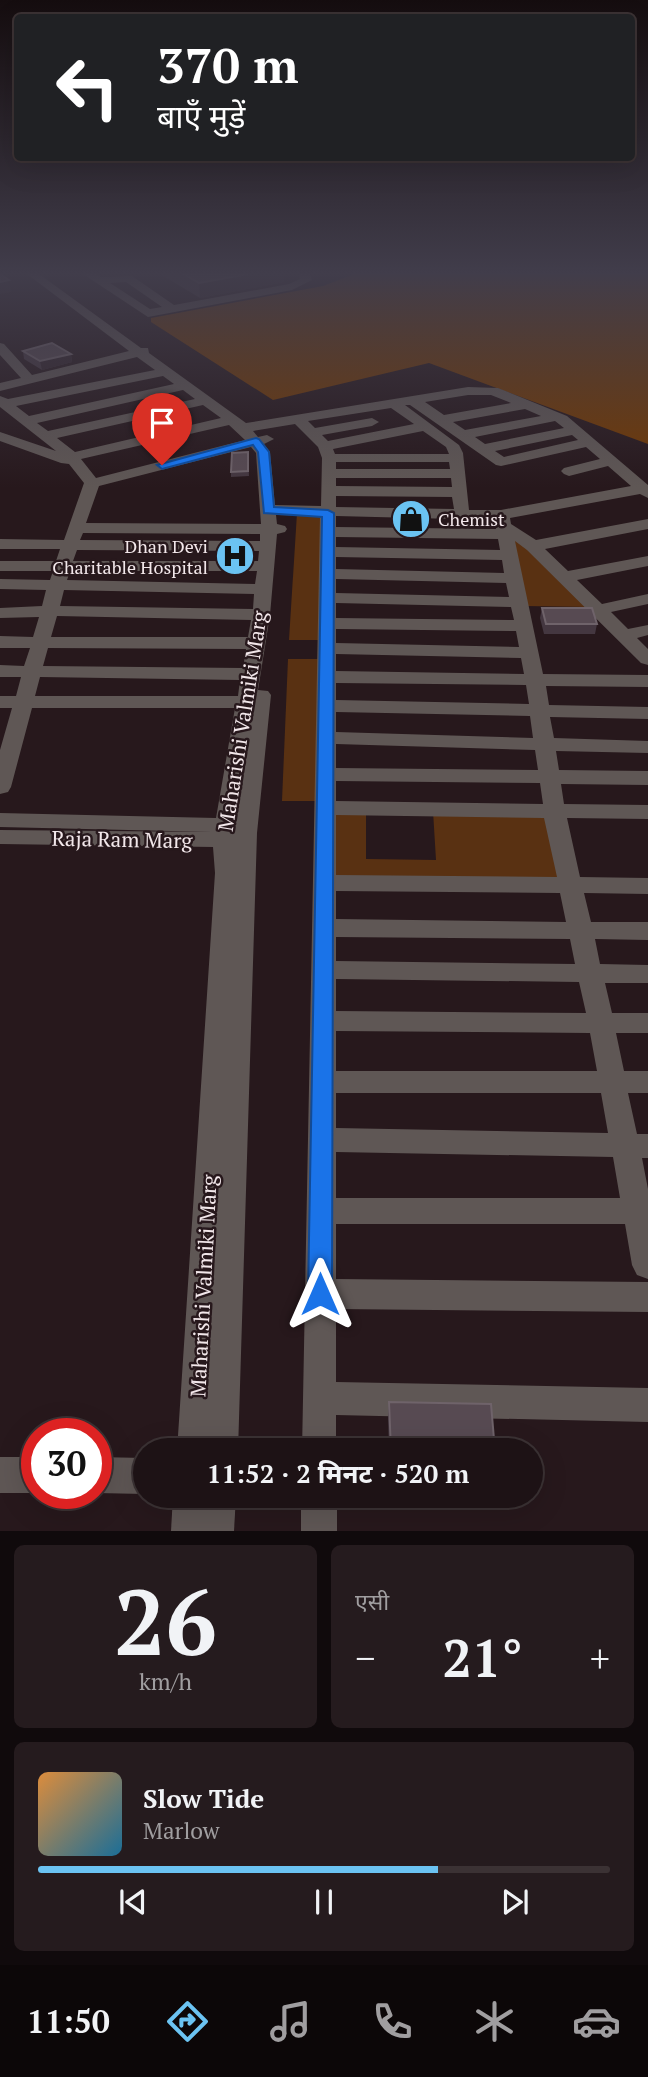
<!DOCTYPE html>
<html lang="hi">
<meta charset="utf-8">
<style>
:root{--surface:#1d1215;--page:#251b1e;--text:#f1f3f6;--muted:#a09ea0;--line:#3b3234;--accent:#6bc3f2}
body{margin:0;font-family:"PT Serif","Noto Sans Devanagari",serif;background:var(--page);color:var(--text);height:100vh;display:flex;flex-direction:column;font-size:26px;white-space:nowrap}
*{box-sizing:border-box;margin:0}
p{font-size:23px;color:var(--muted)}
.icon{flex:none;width:38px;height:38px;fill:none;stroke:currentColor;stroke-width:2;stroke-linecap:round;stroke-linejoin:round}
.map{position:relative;height:1531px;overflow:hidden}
.sheet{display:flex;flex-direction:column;gap:14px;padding:14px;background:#100a0c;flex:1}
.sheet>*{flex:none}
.banner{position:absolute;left:14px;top:14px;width:621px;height:147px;border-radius:7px;box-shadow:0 7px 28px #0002,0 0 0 2px var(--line);background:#202124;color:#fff;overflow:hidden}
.speed{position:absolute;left:21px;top:1418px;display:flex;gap:14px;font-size:35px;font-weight:700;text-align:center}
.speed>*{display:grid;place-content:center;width:91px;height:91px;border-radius:50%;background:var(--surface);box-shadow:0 7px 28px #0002,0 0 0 2px var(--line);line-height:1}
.speed .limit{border:10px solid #d22;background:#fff;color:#111}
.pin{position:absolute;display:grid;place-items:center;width:60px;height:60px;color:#fff;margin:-72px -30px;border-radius:50% 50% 50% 0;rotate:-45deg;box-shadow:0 0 7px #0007}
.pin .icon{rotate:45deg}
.me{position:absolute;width:77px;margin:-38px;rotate:0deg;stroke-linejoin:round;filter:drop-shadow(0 0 5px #0008)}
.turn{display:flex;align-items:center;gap:24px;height:147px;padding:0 28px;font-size:32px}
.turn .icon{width:91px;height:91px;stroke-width:2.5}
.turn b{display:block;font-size:49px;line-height:60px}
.big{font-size:52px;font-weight:700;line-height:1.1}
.sheet .tile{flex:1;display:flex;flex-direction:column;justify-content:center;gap:10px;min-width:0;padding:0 24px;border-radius:10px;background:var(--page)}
.sheet .dial{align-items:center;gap:0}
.dial b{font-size:91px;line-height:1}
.song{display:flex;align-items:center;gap:21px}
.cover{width:84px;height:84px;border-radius:10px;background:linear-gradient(135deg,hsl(30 70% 55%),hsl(200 70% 35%))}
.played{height:7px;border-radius:4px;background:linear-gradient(90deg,var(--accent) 70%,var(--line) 70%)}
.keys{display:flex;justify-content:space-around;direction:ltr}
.heat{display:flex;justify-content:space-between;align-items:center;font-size:38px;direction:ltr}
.sheet .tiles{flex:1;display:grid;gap:14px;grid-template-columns:1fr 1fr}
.tile:last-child{grid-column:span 2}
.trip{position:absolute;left:133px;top:1438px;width:410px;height:70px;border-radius:35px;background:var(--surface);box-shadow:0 7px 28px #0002,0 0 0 2px var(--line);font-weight:700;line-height:70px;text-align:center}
.dock{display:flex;height:112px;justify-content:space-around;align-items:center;background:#0c0708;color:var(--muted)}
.dock .icon{width:49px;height:49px}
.dock .on{color:var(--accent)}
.dock b{font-size:32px;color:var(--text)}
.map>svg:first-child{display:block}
</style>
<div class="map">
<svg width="648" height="1531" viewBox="0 0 648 1531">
<rect width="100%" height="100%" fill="#27181c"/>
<g fill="#593112">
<polygon points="297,513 326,514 323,640 289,640"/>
<polygon points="510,533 590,607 524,606"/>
<polygon points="288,659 323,659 322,801 282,801"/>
<polygon points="329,811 366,812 366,859 436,860 433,811 551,812 567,882 329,880"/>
</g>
<polygon fill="#723903" points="354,274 648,274 648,444 429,363 273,400 151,322 151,318 323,286"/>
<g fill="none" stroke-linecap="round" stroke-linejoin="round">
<g fill="#5f5755" fill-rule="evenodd">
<path d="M27,274H39L141,348H148L149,353L246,423L468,387L498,388L567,416L648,485V498L640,494L510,518L511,524L536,540L648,519V529L545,549L568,571L648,556V566L577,580L602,604L648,594V604L611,612L628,629L648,625V635L637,638L648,649V665L641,663L527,550L515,541L543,674L648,675V687L546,686L549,705L648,707V719L550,717L554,738L648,741V753L556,751L559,770L648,771V785L561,784L564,804L648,805V819L567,818L580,877L648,878V894L584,893L591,922H648V940L595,939L600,964L648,965V983H605L612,1013H648V1033H616L624,1071H648V1093H628L637,1134H648V1158H642L648,1189V1279L637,1275L632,1265L625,1224H336V1279L648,1282V1312L336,1309V1382L648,1388V1422L336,1415V1451H302L320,516L276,515L277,524L285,526L287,529L285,532L277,534L270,615L258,690L268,691L271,695L257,833L238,1451H177L215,873L213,847L0,844V830L213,832L0,827V813L216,818L235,708H32L11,787L8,792L0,794V750L12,708H0V696H16L21,677H0V665L24,666L30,648H0V636L33,637L39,617L0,618V608L42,606L46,590L0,589V579L50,580L53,571H0V561H56L60,549H0V539L64,540L84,483L69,464L61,463L0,441V432L56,451L0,407V396L8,399L155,370L137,357L0,391V383L21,378L0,355V343L4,344L32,375L129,351ZM163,376L174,384L29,416L16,406ZM183,390L195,399L48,431L37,423ZM468,395H491L511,403L444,415L425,402ZM203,405L221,418L75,452L57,438ZM405,405H410L496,465L501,466L586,447L600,459L564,468L561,471L564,474L569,476L608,466L631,486L501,510H469L463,453L459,445ZM391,408L414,424L328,441L322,435L372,426L379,422L372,418L315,428L308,421ZM525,409L541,416L465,430L453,422ZM555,421L564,428L485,444L475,437ZM295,424L318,447L322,458L321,506L275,505L270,452L264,444L274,439L267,435L258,437L253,431ZM229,425L245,440L96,478L81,459ZM423,431L446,447L449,454H335L333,449ZM572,435L578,440L504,457L495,451ZM251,447L256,453L261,524L86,523L99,486ZM336,462H449L450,469H336ZM336,478H451L452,487L336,486ZM336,496L452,497L454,509L336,507ZM336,516L494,520L496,529L336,527ZM83,533L260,534V541L80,540ZM336,537L498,539L500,550L336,547ZM77,550L259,551L258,561H73ZM336,557L502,560L504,573L336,569ZM70,571H257L255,584L67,580ZM336,579L506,583L509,597L336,593ZM64,590L254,594L253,609L60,606ZM336,603L511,607L514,620L336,618ZM57,616L251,620L248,637H51ZM336,629L516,631L519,647L336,643ZM48,648L246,649L243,668L43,666ZM336,654L521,658L524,674L336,671ZM40,677L240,680L238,696H35ZM336,683L526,685L529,704L336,700ZM336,712L530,716L533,738L336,732ZM336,744L535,750L538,770L336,768ZM336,781L540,783L543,804L336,801ZM336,815L544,818L557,877L336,875ZM336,891L560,893L566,922L336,919ZM336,937L570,939L575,964L336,961ZM336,979L579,982L586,1013L336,1011ZM336,1031L590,1033L597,1071H336ZM336,1093H601L608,1133L336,1128ZM336,1152L613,1157L620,1198H336Z"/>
<path d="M83,274H96L101,277L132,276L174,305L289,284L300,279L299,274H310L312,280L292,290L148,317ZM126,282L162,307L150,309L110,283Z"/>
<rect x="0" y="1457" width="37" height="36"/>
<polygon points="96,1457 145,1458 145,1494 96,1493"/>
<polygon points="173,1496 236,1496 234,1531 171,1531"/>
<rect x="301" y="1496" width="36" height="35"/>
</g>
</g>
<g fill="#443740">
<polygon points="160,274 284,274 284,282 200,298"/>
<polygon points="23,351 71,354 72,362 42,370 24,359"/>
<polygon points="248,452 249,476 231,477 231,472"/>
<polygon points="248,543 249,558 227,558 226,548"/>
<polygon points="542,608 597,624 595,634 544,634 540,618"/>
<polygon points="389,1402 495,1451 389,1451 388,1419"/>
<polygon points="390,1496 496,1496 495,1504 390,1502"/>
</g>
<g fill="#31232a">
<polygon points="248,274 284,274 284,282 200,298 199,283"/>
<polygon points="9,280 11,292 0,294 0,282"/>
<polygon points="71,354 72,362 42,370 40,361"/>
</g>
<g fill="#574a52" stroke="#6f636a" stroke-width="2">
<polygon points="0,274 9,280 0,282"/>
<polygon points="184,274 248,274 199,283"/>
<polygon points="52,343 71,354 40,361 23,351"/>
<polygon points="248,452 248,471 231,472 232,453"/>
<rect x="226" y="543" width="22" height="5"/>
<polygon points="542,608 592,608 597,624 546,624"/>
<polygon points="389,1402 491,1404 495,1451 391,1451"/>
</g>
<linearGradient id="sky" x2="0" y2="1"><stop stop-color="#150d0f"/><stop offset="0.56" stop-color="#413d4b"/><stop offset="1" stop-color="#413d4b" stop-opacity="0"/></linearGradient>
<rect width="648" height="488" fill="url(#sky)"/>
<polygon fill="#1a73e8" stroke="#114b97" stroke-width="2" points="256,438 259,439 269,452 274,507 328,510 334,513 332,1294 329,1302 320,1305 312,1302 308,1294 322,517 264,513 258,452 253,445 162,469 157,465"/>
<defs>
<g id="shop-disc" transform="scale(2.0125)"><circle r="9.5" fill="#6bc3f2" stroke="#27181c"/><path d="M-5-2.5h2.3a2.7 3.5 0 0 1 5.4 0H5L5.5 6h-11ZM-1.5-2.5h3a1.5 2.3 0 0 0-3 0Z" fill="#111"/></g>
<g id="hospital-disc" transform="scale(2.0125)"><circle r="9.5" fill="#6bc3f2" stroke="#27181c"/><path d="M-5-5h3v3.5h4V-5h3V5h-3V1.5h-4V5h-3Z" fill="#111"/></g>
</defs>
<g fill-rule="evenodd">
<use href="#shop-disc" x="411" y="519"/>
<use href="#hospital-disc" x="235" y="556"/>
</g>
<g text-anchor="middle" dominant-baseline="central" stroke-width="5" stroke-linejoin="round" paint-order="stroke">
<g font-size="18" fill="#f2e7ea" stroke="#27181c" text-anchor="start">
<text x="438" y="519">Chemist</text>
<text x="208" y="546" text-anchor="end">Dhan Devi<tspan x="208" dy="21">Charitable Hospital</tspan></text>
</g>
<g font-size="21" fill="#f2e7ea" stroke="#27181c">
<text transform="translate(242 721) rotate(-81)">Maharishi Valmiki Marg</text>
<text transform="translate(122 839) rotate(1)">Raja Ram Marg</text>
<text transform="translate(203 1286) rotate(-87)">Maharishi Valmiki Marg</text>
</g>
</g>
</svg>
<div class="speed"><div class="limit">30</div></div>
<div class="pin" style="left:162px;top:465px;background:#d93025"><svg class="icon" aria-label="arrive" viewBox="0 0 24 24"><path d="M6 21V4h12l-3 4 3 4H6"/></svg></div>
<svg class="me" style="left:320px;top:1294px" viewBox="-20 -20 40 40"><path d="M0-17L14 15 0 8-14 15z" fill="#1a73e8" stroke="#fff" stroke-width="4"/></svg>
<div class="trip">11:52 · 2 मिनट · 520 m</div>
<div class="banner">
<div class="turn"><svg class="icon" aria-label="left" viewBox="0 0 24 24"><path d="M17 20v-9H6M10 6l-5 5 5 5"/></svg><div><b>370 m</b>बाएँ मुड़ें</div></div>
</div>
</div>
<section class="sheet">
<div class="tiles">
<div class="tile dial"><b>26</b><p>km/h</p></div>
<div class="tile"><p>एसी</p>
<div class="heat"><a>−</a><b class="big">21°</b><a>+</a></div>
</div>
<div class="tile">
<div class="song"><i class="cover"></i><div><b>Slow Tide</b><p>Marlow</p></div></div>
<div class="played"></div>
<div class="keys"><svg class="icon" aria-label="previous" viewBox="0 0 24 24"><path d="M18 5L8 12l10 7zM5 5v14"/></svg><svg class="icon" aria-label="pause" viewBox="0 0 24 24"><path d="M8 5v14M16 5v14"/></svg><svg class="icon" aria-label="next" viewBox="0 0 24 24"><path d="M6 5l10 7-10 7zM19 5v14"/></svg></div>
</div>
</div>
</section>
<nav class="dock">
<b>11:50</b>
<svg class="icon on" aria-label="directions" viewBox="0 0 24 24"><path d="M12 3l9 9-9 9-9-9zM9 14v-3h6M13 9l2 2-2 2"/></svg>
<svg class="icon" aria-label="music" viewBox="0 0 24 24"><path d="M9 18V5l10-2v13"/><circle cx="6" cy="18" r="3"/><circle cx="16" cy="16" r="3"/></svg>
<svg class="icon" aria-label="phone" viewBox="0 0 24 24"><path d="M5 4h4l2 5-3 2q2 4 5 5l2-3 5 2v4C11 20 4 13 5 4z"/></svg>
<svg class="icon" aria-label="climate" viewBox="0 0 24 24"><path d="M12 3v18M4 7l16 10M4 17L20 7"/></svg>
<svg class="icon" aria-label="car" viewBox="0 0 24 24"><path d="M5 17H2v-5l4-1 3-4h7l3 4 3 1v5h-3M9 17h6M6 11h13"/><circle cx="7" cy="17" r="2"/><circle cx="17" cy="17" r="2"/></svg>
</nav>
